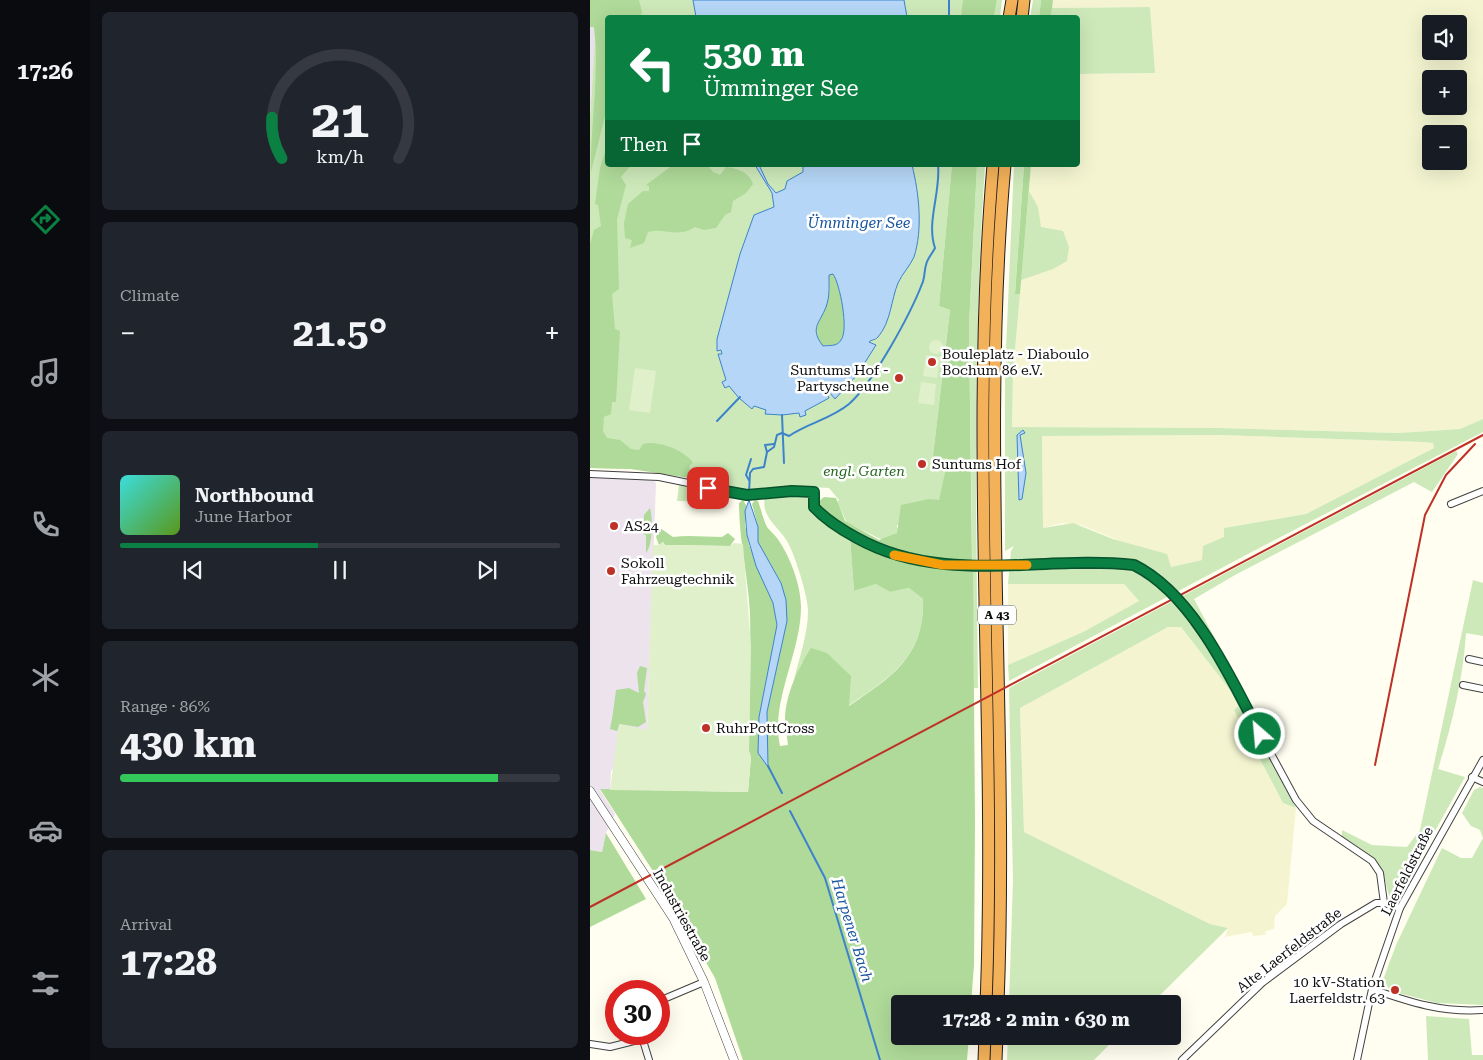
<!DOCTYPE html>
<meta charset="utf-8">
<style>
:root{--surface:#171b24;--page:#20242c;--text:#f1f3f6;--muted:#9ea1a6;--line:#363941;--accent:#0b8043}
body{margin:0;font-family:"Roboto Serif",serif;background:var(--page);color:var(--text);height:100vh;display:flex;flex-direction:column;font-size:19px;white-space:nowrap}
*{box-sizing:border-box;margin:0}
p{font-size:16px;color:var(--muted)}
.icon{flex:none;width:28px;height:28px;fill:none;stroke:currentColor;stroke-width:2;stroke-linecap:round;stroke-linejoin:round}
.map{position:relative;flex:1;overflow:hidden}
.details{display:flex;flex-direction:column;gap:12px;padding:12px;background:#0d0f14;width:500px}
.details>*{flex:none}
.top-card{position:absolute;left:15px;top:15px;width:475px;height:152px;border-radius:5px;box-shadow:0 5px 20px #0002;background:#0b8043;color:#fff;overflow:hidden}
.fabs{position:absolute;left:832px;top:15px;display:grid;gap:10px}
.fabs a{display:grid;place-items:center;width:45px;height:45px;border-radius:5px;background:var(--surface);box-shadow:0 5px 20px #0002;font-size:25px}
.speed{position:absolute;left:15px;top:980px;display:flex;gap:10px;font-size:25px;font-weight:700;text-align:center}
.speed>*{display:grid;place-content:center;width:65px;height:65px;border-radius:50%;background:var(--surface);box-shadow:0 5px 20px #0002;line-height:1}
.speed .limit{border:8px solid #d22;background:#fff;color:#111}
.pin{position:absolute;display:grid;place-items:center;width:42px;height:42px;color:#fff;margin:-21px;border-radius:10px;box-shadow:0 2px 8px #0006}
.me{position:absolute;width:55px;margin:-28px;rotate:333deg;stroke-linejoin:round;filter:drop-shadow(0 0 4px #0008)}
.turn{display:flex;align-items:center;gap:18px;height:105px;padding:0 15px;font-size:22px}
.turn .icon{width:65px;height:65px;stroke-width:2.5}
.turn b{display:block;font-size:35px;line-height:42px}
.then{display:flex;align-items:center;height:48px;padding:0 15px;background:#0003;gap:10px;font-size:19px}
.big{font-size:38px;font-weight:700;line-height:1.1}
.details .widget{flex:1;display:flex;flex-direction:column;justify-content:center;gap:8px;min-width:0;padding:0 18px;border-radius:8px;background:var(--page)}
.details .dial{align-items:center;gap:0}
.dial svg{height:130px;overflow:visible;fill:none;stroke:var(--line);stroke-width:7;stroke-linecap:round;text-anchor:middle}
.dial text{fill:var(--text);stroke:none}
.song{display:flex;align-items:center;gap:15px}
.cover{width:60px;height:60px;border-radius:8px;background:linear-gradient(135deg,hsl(180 70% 55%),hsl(90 70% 35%))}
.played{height:5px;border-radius:2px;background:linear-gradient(90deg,var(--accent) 45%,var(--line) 45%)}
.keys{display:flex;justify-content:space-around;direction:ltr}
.heat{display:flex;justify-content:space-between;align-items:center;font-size:28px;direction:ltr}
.charge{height:8px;border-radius:4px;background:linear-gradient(90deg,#34c759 86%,var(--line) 0)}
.trip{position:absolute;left:301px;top:995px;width:290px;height:50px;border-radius:5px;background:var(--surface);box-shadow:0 5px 20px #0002;font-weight:700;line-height:50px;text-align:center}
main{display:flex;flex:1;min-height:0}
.tabs{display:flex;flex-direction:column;width:90px;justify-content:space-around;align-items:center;background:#090b0e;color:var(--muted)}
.tabs .icon{width:35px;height:35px}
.tabs .selected{color:var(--accent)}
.tabs b{font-size:22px;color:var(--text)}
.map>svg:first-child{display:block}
</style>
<main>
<nav class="tabs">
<b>17:26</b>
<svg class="icon selected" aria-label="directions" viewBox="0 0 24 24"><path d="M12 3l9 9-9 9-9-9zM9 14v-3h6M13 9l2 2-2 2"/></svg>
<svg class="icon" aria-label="music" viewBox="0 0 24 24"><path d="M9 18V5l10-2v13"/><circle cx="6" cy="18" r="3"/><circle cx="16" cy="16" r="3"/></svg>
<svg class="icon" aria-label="phone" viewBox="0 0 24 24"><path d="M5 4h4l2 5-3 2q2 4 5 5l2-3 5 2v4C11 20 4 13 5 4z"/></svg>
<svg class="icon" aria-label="climate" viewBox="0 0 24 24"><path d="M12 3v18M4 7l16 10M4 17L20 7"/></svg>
<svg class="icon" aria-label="car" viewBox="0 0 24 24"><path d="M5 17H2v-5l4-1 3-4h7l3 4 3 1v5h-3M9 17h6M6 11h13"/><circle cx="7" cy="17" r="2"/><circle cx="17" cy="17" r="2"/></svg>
<svg class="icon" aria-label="filters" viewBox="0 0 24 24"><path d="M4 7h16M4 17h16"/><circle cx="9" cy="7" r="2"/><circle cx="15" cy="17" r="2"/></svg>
</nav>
<section class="details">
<div class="widget dial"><svg viewBox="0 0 100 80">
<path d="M14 69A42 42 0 1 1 86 69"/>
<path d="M14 69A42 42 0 0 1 8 44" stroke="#0b8043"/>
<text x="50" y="56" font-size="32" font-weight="700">21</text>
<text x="50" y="72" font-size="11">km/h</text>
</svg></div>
<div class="widget"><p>Climate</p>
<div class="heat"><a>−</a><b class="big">21.5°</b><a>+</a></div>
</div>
<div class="widget">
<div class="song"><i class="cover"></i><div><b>Northbound</b><p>June Harbor</p></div></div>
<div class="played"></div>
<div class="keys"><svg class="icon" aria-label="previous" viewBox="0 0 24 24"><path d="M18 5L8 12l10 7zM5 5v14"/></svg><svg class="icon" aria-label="pause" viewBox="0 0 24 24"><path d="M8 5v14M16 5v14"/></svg><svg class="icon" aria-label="next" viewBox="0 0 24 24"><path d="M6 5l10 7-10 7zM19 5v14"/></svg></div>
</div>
<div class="widget"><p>Range · 86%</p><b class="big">430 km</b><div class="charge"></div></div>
<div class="widget"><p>Arrival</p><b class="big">17:28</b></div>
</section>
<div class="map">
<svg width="893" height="1060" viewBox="0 0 893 1060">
<rect width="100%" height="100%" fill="#fffef0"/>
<g fill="#ede3ed">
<polygon points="0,0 5,41 0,116"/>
<polygon points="0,478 53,479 64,481 66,483 57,730 21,771 20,790 10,790 25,814 16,833 12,852 0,850"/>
</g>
<g fill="#f4f5d0" fill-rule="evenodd">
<path d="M463,0H893V419L870,429L808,433L629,428L422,427L423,372L441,165H488V74L564,73L560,7L462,8ZM841,24H869V51H841ZM841,79H869V106H841ZM841,134H869V161H841Z"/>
<polygon points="630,435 833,442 844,443 844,448 716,514 634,528 634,537 612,560 581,567 535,543 491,525 473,523 453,528 452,436"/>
<polygon points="418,584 534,584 549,601 493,632 418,665"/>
<polygon points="578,627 591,627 640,690 648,706 644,710 693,803 706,808 697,904 685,916 684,929 676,931 675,935 663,936 662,932 635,937 638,928 620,924 434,832 430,708"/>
</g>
<g fill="#cde9b9" fill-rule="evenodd">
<polygon points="0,0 384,0 381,17 18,18 18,165 362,165 349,306 360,310 343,456 359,459 349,501 322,525 307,525 307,528 311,530 295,541 257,523 247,502 249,500 239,488 207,486 162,491 83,474 41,469 0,468 0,116 5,41"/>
<polygon points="407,0 412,0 410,17 404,17"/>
<polygon points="443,0 451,0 449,17 440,18"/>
<polygon points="560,7 565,73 488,74 488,18 461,18 462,8"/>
<path d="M387,165H395C383,339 386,514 388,688H384L379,325Z"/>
<path d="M424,165H434L425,293L430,294L423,372L422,427L629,428L808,433L870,429L893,419V432L656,555L419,681L418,665L493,632L549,601L534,584H418L421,551L424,546L415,551V372ZM630,435L833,442L843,443L844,448L716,514L634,528V537L613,546L612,560L581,567L577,554L523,539L483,523L453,528L452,436Z"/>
<polygon points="439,191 448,207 451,227 473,231 479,247 477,261 463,269 431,280"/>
<polygon points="866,451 868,454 842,492 824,482 645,575 604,599 654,693 644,691 706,808 693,803 644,710 648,706 640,690 591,627 578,627 430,708 434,832 620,924 638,928 561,1004 419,1004 423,880 419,688"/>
<polygon points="89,485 129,494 131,502 87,501"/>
<path d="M207,494L217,496L226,514L260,537L264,591L286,584L300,592L319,588L333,599C335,656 301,677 258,706L212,662L203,684C208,661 218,635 218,612C219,599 204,552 197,541C189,528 170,515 175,498Z"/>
<path d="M883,580L893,583V636L876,633C873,679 862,725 848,769L875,777L810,894L799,896L793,873L752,838V830L782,845L817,847L830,830Z"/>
<polygon points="890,787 893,788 893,1005 847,1003 808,993 808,990 801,987 800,989 794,985 793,980 806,945 852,848 871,858 882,858 893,838 890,830 881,826 872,813 884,790"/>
<polygon points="836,1016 879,1019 882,1055 893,1055 893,1060 838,1060"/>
<polygon points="418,1036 528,1036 504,1060 417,1060"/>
</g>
<g fill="#afda99">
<path d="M0,0H49L52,12L50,17L18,18L17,108L1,172C0,127 10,73 4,27H0Z"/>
<polygon points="373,0 407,0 404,17 371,17"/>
<polygon points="451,0 463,0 461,17 449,17"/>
<path d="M17,146L18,165H41L31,177L36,185L27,219L29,289L22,294L25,329L30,331L26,402H22L21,414L14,417L13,431L17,438L30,440L41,449L49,450L53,444C67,440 95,450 103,463L100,465L99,470L102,472L99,478L41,469L0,468V244L4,230L11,226L8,205L5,204L10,168Z"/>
<path d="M83,165H118L123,172L130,175L136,167C147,168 159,172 163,184L156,193L143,201L141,212L135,215L126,228L114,230L105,227C85,239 77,227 58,232L54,243L40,248L42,240L35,238L34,223L38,204L53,191H59V186L56,185Z"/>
<path d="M362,165H387L379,325L382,562C343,563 303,557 268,538C254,530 241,517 227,507V503L234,497L246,498L255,521L289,540L307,533L311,505L339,499L349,500L358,459L343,456L360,310L349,306Z"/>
<polygon points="434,165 441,165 430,294 425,294"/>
<path d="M243,274C250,284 259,330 251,340C247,347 239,345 233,346C219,327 234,314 239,295C241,289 239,281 239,275Z"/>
<path d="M153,500L156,505L155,525L159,545L183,603L187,625L169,717L168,753L178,766L177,712L197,621L191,583L168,542V527L162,504L165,500L168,501C171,509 173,519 177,527C180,531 184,534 187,538C200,556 211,585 211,607C211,653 180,702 190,746L198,745C197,736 195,727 195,718C196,694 208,668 221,648L237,653L261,676L259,706C302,677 335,656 333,599L319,588L300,592L286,584L264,591L260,537C304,560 333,569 383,570L385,821L384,965L381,1004H310V1036H379L377,1060H153L125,978L70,882L10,789L158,792L161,757L159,751C159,705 161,659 160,613C158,576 149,540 149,503Z"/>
<path d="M60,508C63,518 63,545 56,553V535L53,534L54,515Z"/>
<path d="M70,528L83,537C99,535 115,537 132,537L138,533L145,539L140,546L75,545L73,542L69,545L66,537Z"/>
<path d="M50,666L57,668L54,691L56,694L53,702L56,722L48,727L30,724L27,731L20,729C23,716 24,704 26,690L39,688L49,693L47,673Z"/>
<polygon points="16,833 56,899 0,927 0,850 12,852"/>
</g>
<g fill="#dff0cb">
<circle cx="346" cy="347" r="7"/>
<polygon points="336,355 350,357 347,378 333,376"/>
<polygon points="45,368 66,371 60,413 39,410"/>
<polygon points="331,382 346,384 344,405 328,403"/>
<polygon points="73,542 75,545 85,545 140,546 144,543 153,544 161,647 159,751 161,757 158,792 20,790 29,724 57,730 63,545 69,545"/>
</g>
<g fill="#b5d6f6" stroke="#3c83cc" fill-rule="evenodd">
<polygon points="103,0 314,0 317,17 106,17"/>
<path d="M165,165H169L178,184L186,193L195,189L197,181L213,172V165H322C329,193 333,229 324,257C320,266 312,274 308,283C301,300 301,322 288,337C284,341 282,339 279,342L286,345L267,375L245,399L240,393L238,395L239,398L215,411L216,415L210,417L209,413L192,415L175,414L176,410L164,406L162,409L149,398L139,386L135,388L132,382L136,380L128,354H132L131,350L127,351V339L150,254L164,215L184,207L182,193ZM243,274C250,284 259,330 251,340C247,347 239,345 233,346C219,328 230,323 236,307C240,296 239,286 239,275Z"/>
<polygon points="433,430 435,433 430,435 436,473 432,499 429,500 427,435"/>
<polygon points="159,500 168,527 168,542 191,583 196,600 197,621 177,712 178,767 168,753 169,717 187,625 183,603 166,566 157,535 155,511"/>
</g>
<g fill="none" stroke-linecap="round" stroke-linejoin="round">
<g stroke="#3c83cc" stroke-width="2">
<polyline points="359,18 359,0"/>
<polyline points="192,415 194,463"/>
<polyline points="127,421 150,397"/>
<path d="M177,452L184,447L187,435L192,433L199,436C218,423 241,419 259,404C283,383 320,315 332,284C335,278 334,271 336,265C337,259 342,254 345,248C336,222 351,192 348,165"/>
<polyline points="159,480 156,475 161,459"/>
<polyline points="159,493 160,473 163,469 174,467 177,452 175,445 184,444"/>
<polyline points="178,766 192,793"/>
<polyline points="200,811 235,878 290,1060"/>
</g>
<g stroke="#414141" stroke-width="8">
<g id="minor">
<path d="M0,474L69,477L157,495L202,491L224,492C224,496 223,503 225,507C228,514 239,520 245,524C285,552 327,565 376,566"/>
<polyline points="861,504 893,491"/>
<polyline points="429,565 544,565 561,574 575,587 599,615 631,661 706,800 723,821 782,861 790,873 794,903"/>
<polyline points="879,659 893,662"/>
<polyline points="873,685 893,689"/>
<polyline points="882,777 893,782"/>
<path d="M782,989C819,1002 853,1013 893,1010"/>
<polyline points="69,1001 114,982"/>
<polyline points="51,1034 59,1060"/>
<polyline points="0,1044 20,1047 52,1039"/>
<polyline points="592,1060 672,983 751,924 786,903 794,903 810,908"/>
<polyline points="767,1060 782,989 810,908 893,760"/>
</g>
</g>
<g stroke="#414141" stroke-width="9">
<polyline id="tertiary" points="0,791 83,918 114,982 144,1060"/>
</g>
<g stroke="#1f1f1f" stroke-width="13">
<g id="motorway">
<polyline points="419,18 422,0"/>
<polyline points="432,18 434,0"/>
<path d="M396,1004C407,725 379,444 403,165"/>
<path d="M408,1004C419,725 390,444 415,165"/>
<polyline points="394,1060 395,1036"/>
<polyline points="406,1060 407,1036"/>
</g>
</g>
<use href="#minor" stroke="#fff" stroke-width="6"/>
<use href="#tertiary" stroke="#fff" stroke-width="8"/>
<use href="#motorway" stroke="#f3b159" stroke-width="11"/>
<g stroke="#be3127" stroke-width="2">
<polyline points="785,765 835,515 856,475 885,444"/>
<polyline points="0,907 893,435"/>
</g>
<g stroke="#414141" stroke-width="8" stroke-linecap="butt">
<polyline id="minor-bridge" points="376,566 429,565"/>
</g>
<use href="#minor-bridge" stroke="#fff" stroke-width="6"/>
</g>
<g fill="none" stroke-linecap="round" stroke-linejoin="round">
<g stroke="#07532c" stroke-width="12">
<path id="route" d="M118,488L157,495L202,491L224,492V507C236,520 252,530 267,538C353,586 451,555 544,565C603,594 641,678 670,734"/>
</g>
<use href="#route" stroke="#0b8043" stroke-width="9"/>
<polyline stroke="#f59e0b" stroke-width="9" points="304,555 353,565 437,565"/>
</g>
<g fill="#be3127" stroke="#fff" stroke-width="2">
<circle cx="342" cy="362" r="5"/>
<circle cx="309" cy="378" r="5"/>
<circle cx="332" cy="464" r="5"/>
<circle cx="24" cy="526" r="5"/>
<circle cx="21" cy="571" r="5"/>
<circle cx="116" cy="728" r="5"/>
<circle cx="805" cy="990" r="5"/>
</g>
<g text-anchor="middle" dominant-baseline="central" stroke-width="5" stroke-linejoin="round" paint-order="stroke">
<rect fill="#fff" stroke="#565656" stroke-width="1" x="388" y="605.5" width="38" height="19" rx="4"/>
<g font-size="12" font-weight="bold" fill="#0e0e0e">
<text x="407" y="615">A 43</text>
</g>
<g font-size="14" fill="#0e0e0e" stroke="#fff" text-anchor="start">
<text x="352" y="354">Bouleplatz - Diaboulo<tspan x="352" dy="16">Bochum 86 e.V.</tspan></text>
<text x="299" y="370" text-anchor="end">Suntums Hof -<tspan x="299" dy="16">Partyscheune</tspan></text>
<text x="342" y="464">Suntums Hof</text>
<text x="34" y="526">AS24</text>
<text x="31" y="563">Sokoll<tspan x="31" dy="16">Fahrzeugtechnik</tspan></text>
<text x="126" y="728">RuhrPottCross</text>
<text x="795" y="982" text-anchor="end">10 kV-Station<tspan x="795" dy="16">Laerfeldstr. 63</tspan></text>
</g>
<g font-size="14" font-style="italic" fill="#25661e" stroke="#fff">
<text x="274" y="471">engl. Garten</text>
</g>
<g font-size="14" fill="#0e0e0e" stroke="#fff">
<text transform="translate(817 871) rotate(-63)">Laerfeldstraße</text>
<text transform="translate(92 915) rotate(61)">Industriestraße</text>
<text transform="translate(699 950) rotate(-38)">Alte Laerfeldstraße</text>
</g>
<g font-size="15" font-style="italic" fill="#1855a0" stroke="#fff">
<text x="269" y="223">Ümminger See</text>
<text transform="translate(262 930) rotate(73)">Harpener Bach</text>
</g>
</g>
</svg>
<div class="fabs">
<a><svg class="icon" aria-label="sound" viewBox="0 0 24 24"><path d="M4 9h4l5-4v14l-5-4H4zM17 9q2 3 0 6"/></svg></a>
<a>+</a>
<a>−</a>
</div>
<div class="speed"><div class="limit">30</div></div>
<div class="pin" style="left:118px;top:488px;background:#d93025"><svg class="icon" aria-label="arrive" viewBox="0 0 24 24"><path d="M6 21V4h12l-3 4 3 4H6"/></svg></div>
<svg class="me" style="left:670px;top:734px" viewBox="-20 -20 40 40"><circle r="17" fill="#0b8043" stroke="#fff" stroke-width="3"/><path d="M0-11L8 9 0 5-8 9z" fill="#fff"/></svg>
<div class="trip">17:28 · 2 min · 630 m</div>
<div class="top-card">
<div class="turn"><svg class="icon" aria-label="left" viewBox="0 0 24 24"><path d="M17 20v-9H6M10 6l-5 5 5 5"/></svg><div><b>530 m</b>Ümminger See</div></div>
<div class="then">Then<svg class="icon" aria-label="arrive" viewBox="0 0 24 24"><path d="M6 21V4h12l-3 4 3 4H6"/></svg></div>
</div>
</div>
</main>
